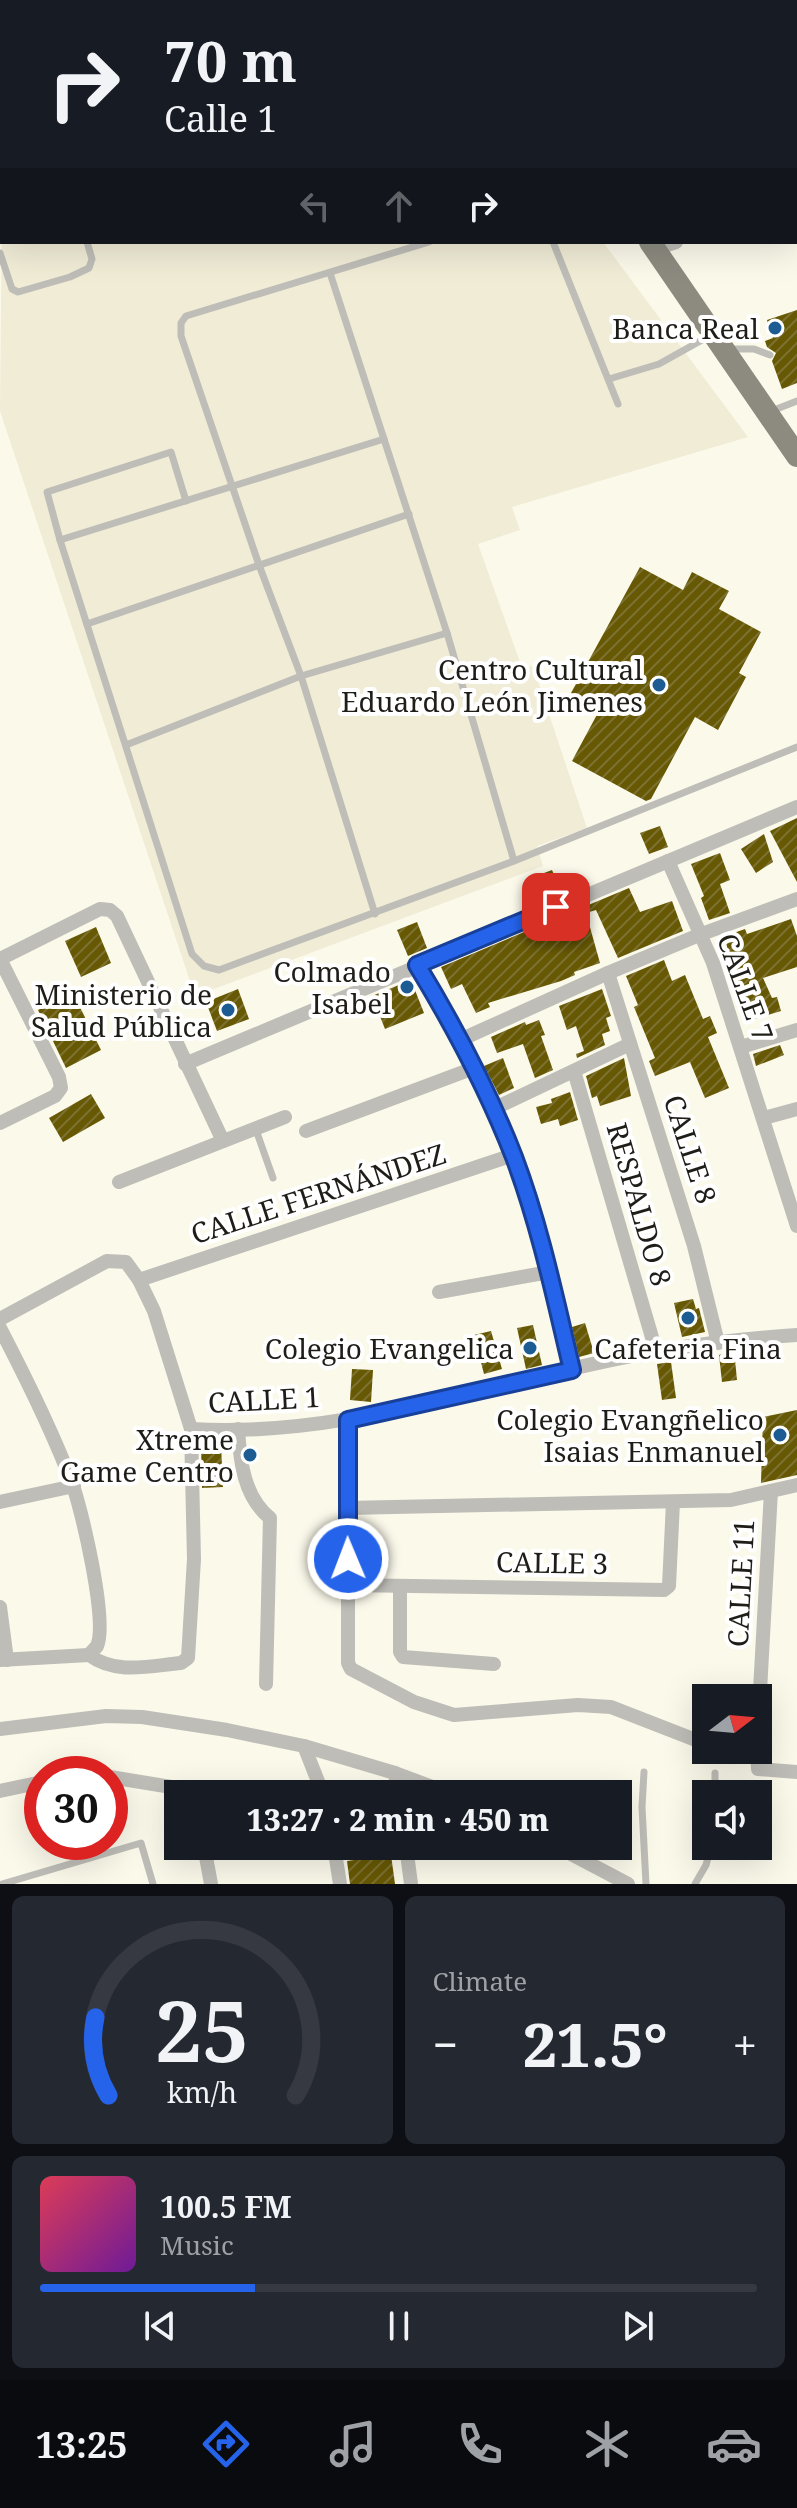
<!DOCTYPE html>
<meta charset="utf-8">
<style>
:root{--surface:#171b24;--page:#242831;--text:#f1f3f6;--muted:#9ea1a6;--line:#363941;--accent:#2563eb}
body{margin:0;font-family:"Noto Serif",serif;background:var(--page);color:var(--text);height:100vh;display:flex;flex-direction:column;font-size:30px;white-space:nowrap}
*{box-sizing:border-box;margin:0}
p{font-size:26px;color:var(--muted)}
.icon{flex:none;width:44px;height:44px;fill:none;stroke:currentColor;stroke-width:2;stroke-linecap:round;stroke-linejoin:round}
.map{position:relative;height:1884px;overflow:hidden}
.side{display:flex;flex-direction:column;gap:12px;padding:12px;background:#0d0f14;flex:1}
.side>*{flex:none}
.guide{position:absolute;left:0px;top:0px;width:798px;height:244px;box-shadow:0 8px 32px #0002;background:#171b24;color:var(--text);overflow:hidden}
.needle{width:52px;rotate:74deg}
.controls{position:absolute;left:692px;top:1684px;display:grid;gap:16px}
.controls a{display:grid;place-items:center;width:80px;height:80px;border-radius:0px;background:var(--surface);box-shadow:0 8px 32px #0002;font-size:40px}
.speed{position:absolute;left:24px;top:1756px;display:flex;gap:16px;font-size:40px;font-weight:700;text-align:center}
.speed>*{display:grid;place-content:center;width:104px;height:104px;border-radius:50%;background:var(--surface);box-shadow:0 8px 32px #0002;line-height:1}
.speed .limit{border:12px solid #d22;background:#fff;color:#111}
.pin{position:absolute;display:grid;place-items:center;width:68px;height:68px;color:#fff;margin:-34px;border-radius:16px;box-shadow:0 4px 12px #0006}
.me{position:absolute;width:88px;margin:-44px;rotate:359deg;stroke-linejoin:round;filter:drop-shadow(0 0 6px #0008)}
.turn{display:flex;align-items:center;gap:28px;height:168px;padding:0 32px;font-size:36px}
.turn .icon{width:104px;height:104px;stroke-width:2.5}
.turn b{display:block;font-size:56px;line-height:68px}
.lanes{display:flex;align-items:center;height:76px;padding:0 32px;background:#0003;justify-content:center;gap:40px;direction:ltr}
.lanes .off{opacity:.35}
.big{font-size:60px;font-weight:800;line-height:1.1}
.side .card{flex:1;display:flex;flex-direction:column;justify-content:center;gap:12px;min-width:0;padding:0 28px;border-radius:12px;background:var(--page)}
.side .dial{align-items:center;gap:0}
.dial svg{height:208px;overflow:visible;fill:none;stroke:var(--line);stroke-width:7;stroke-linecap:round;text-anchor:middle}
.dial text{fill:var(--text);stroke:none}
.song{display:flex;align-items:center;gap:24px}
.cover{width:96px;height:96px;border-radius:12px;background:linear-gradient(135deg,hsl(350 70% 55%),hsl(280 70% 35%))}
.played{height:8px;border-radius:4px;background:linear-gradient(90deg,var(--accent) 30%,var(--line) 30%)}
.keys{display:flex;justify-content:space-around;direction:ltr}
.heat{display:flex;justify-content:space-between;align-items:center;font-size:44px;direction:ltr}
.side .tiles{flex:1;display:grid;gap:12px;grid-template-columns:1fr 1fr}
.card:last-child{grid-column:span 2}
.trip{position:absolute;left:164px;top:1780px;width:468px;height:80px;border-radius:0px;background:var(--surface);box-shadow:0 8px 32px #0002;font-weight:800;line-height:80px;text-align:center}
.tab-bar{display:flex;height:128px;justify-content:space-around;align-items:center;background:#090b0e;color:var(--muted)}
.tab-bar .icon{width:56px;height:56px}
.tab-bar .active{color:var(--accent)}
.tab-bar b{font-size:36px;color:var(--text)}
.map>svg:first-child{display:block}
</style>
<div class="map">
<svg width="797" height="1884" viewBox="0 0 797 1884">
<defs>
<pattern id="building-hatch" width="6" height="6" patternUnits="userSpaceOnUse" patternTransform="scale(2)"><rect width="6" height="6" fill="#675803"/><path d="M-1 1l2-2M0 6l6-6M5 7l2-2" fill="none" stroke="#7c7131"/></pattern>
</defs>
<rect width="100%" height="100%" fill="#fbf9ea"/>
<polygon fill="#f0ecd6" points="2,208 2,242 603,242 748,437 512,507 520,530 478,544 522,668 533,666 587,828 537,846 543,866 195,996 0,411"/>
<g fill="url(#building-hatch)">
<polygon points="797,310 797,383 782,389 772,361 776,353 767,347 765,341 773,338 767,320"/>
<polygon points="640,567 683,590 692,572 729,591 719,609 761,632 739,673 746,677 718,730 695,717 651,799 646,801 572,761 600,709 571,693"/>
<polygon points="797,818 797,882 770,831"/>
<polygon points="660,826 668,847 649,854 640,833"/>
<polygon points="764,834 773,862 756,873 741,849"/>
<polygon points="720,853 730,880 720,884 730,913 709,920 701,898 704,896 691,864"/>
<polygon points="552,870 563,895 546,901 536,876"/>
<polygon points="629,888 640,912 672,901 683,931 618,958 596,910 586,913 600,963 574,972 575,975 561,981 488,1003 490,1007 476,1013 462,984 451,989 441,967"/>
<polygon points="791,919 797,936 797,967 763,978 772,998 777,997 781,1011 751,1020 747,1007 749,1006 730,963 725,936 745,929 747,934"/>
<polygon points="417,922 427,948 408,956 397,930"/>
<polygon points="96,927 111,963 81,977 65,941"/>
<polygon points="664,960 672,981 685,975 703,1019 710,1016 717,1033 708,1037 729,1088 705,1098 690,1062 655,1076 649,1061 655,1058 634,1007 638,1005 626,976"/>
<polygon points="411,980 424,1013 385,1029 372,996"/>
<polygon points="238,989 249,1019 217,1031 206,1002"/>
<polygon points="602,989 611,1016 606,1018 610,1031 602,1034 605,1045 577,1058 576,1054 584,1051 576,1026 567,1030 559,1006"/>
<polygon points="73,993 101,1050 66,1068 38,1010"/>
<polygon points="539,1020 545,1035 541,1036 553,1070 535,1078 523,1044 497,1053 491,1037 525,1022 526,1025"/>
<polygon points="780,1045 784,1055 756,1066 753,1054"/>
<polygon points="503,1058 514,1088 499,1095 484,1066"/>
<polygon points="624,1058 631,1096 600,1106 597,1096 592,1098 586,1076"/>
<polygon points="570,1092 578,1120 560,1126 558,1119 541,1124 536,1107 552,1103 551,1099"/>
<polygon points="91,1094 105,1118 63,1142 49,1118"/>
<polygon points="693,1299 696,1309 699,1308 705,1332 682,1337 674,1303"/>
<polygon points="585,1323 594,1353 579,1357 572,1327"/>
<polygon points="533,1325 542,1365 526,1369 517,1328"/>
<polygon points="491,1331 502,1369 484,1374 474,1335"/>
<polygon points="734,1350 737,1380 722,1382 719,1355"/>
<polygon points="671,1362 676,1398 662,1400 657,1364"/>
<polygon points="352,1369 373,1370 371,1402 350,1400"/>
<polygon points="797,1410 797,1475 761,1483 763,1417"/>
<polygon points="221,1445 223,1487 202,1488 201,1446"/>
<polygon points="391,1855 395,1884 350,1884 347,1861"/>
</g>
<g fill="none" stroke-linecap="round" stroke-linejoin="round">
<g stroke="#bebdb7" stroke-width="7">
<polyline points="0,221 2,221"/>
<polyline points="553,242 618,404"/>
<polyline points="0,253 12,289 18,292 70,277 89,268 92,259 87,242"/>
<polyline points="330,273 447,633 514,861"/>
<polyline points="730,349 754,349 770,355"/>
<polyline points="609,379 659,364 711,335"/>
<polyline points="769,412 797,401"/>
<polyline points="186,501 171,452 47,492 60,540 192,954 204,966 219,970 514,861 797,747"/>
<polyline points="60,540 384,439"/>
<polyline points="87,624 409,514"/>
<polyline points="126,745 301,676 447,633"/>
<polyline points="375,914 301,676 259,565 181,336 181,323 186,316 429,242"/>
<polyline points="256,1130 273,1178"/>
<polyline points="644,1772 642,1807 646,1884"/>
<polyline points="715,1773 715,1794"/>
<polyline points="2,1884 141,1843 153,1884"/>
<polyline points="695,1884 706,1865 711,1846"/>
</g>
<g stroke="#bebdb7" stroke-width="14">
<polyline points="138,0 139,2"/>
<polyline points="713,0 713,2"/>
<polyline points="0,2 7,0"/>
<polyline points="649,2 651,0"/>
<polyline points="0,132 2,131"/>
<polyline points="796,203 797,203"/>
<polyline points="655,249 676,242"/>
<polyline points="668,861 713,963 797,1226"/>
<polyline points="0,959 100,909 110,910 117,916 223,1141"/>
<polyline points="0,959 59,1077 61,1088 55,1096 0,1123"/>
<path d="M417,965C453,1026 489,1090 514,1157C540,1226 555,1298 572,1370"/>
<polyline points="608,973 694,1246 718,1343"/>
<polyline points="460,1040 608,973 699,935 797,899"/>
<polyline points="741,1047 797,1030"/>
<polyline points="185,1064 797,807"/>
<polyline points="574,1071 656,1351"/>
<polyline points="493,1109 630,1044"/>
<polyline points="764,1118 797,1109"/>
<polyline points="306,1131 474,1068"/>
<polyline points="119,1182 285,1117"/>
<polyline points="139,1280 513,1155"/>
<polyline points="439,1292 549,1272"/>
<path d="M0,1319L107,1261L126,1262L139,1280L154,1311L191,1429L194,1559L188,1658L181,1663C149,1666 116,1675 89,1655"/>
<path d="M0,1328C26,1378 52,1430 72,1483C82,1510 108,1622 97,1646C95,1649 91,1652 89,1655"/>
<polyline points="348,1420 348,1663 351,1669 414,1702 454,1715 578,1705 611,1707 706,1744"/>
<path d="M191,1429C351,1439 503,1377 658,1351C704,1343 751,1338 797,1335"/>
<path d="M238,1429C240,1462 244,1497 270,1518L266,1684"/>
<polyline points="0,1502 74,1486"/>
<polyline points="347,1508 731,1500 797,1485"/>
<polyline points="348,1585 664,1590 669,1586 673,1502"/>
<polyline points="400,1586 400,1652 403,1657 494,1664"/>
<polyline points="0,1607 7,1660"/>
<polyline points="0,1660 89,1655"/>
<polyline points="758,1727 771,1491"/>
<polyline points="0,1729 106,1716 142,1717 227,1730 304,1746 395,1773 451,1794"/>
<polyline points="304,1746 323,1794"/>
<polyline points="724,1750 756,1757"/>
<polyline points="757,1750 758,1769 797,1772"/>
<polyline points="395,1773 398,1794"/>
<polyline points="110,1777 190,1790 193,1794"/>
<polyline points="0,1791 42,1782"/>
<polyline points="204,1846 211,1884"/>
<polyline points="334,1846 340,1884"/>
<polyline points="406,1846 411,1884"/>
<polyline points="556,1846 628,1884"/>
</g>
<g stroke="#8d8b80" stroke-width="22">
<polyline points="454,0 456,2"/>
<polyline points="486,0 488,2"/>
<polyline points="650,242 797,456"/>
</g>
</g>
<g fill="none" stroke-linecap="round" stroke-linejoin="round">
<g stroke="#184099" stroke-width="20">
<path id="route" d="M348,1559V1420L572,1370C555,1298 540,1226 514,1157C488,1090 454,1026 417,965L556,907"/>
</g>
<use href="#route" stroke="#2563eb" stroke-width="14"/>
</g>
<g fill="#1c5c92" stroke="#fff" stroke-width="3">
<circle cx="775" cy="328" r="8"/>
<circle cx="659" cy="685" r="8"/>
<circle cx="407" cy="987" r="8"/>
<circle cx="228" cy="1010" r="8"/>
<circle cx="688" cy="1318" r="8"/>
<circle cx="530" cy="1348" r="8"/>
<circle cx="780" cy="1435" r="8"/>
<circle cx="250" cy="1455" r="8"/>
</g>
<g text-anchor="middle" dominant-baseline="central" stroke-width="8" stroke-linejoin="round" paint-order="stroke">
<g font-size="28" fill="#1e1d18" stroke="#fff" text-anchor="end">
<text x="759" y="328">Banca Real</text>
<text x="643" y="669">Centro Cultural<tspan x="643" dy="32">Eduardo León Jimenes</tspan></text>
<text x="391" y="971">Colmado<tspan x="391" dy="32">Isabel</tspan></text>
<text x="212" y="994">Ministerio de<tspan x="212" dy="32">Salud Pública</tspan></text>
<text x="514" y="1348">Colegio Evangelica</text>
<text x="688" y="1348" text-anchor="middle">Cafeteria Fina</text>
<text x="764" y="1419">Colegio Evangñelico<tspan x="764" dy="32">Isaias Enmanuel</tspan></text>
<text x="234" y="1439">Xtreme<tspan x="234" dy="32">Game Centro</tspan></text>
</g>
<g font-size="28" fill="#1e1d18" stroke="#fff">
<text transform="translate(746 987) rotate(70)">CALLE 7</text>
<text transform="translate(691 1149) rotate(72)">CALLE 8</text>
<text transform="translate(318 1193) rotate(-18)">CALLE FERNÁNDEZ</text>
<text transform="translate(640 1204) rotate(74)">RESPALDO 8</text>
<text transform="translate(264 1399) rotate(-3)">CALLE 1</text>
<text transform="translate(552 1562) rotate(1)">CALLE 3</text>
<text transform="translate(740 1583) rotate(-87)">CALLE 11</text>
</g>
</g>
</svg>
<div class="controls">
<a><svg class="needle" viewBox="-14 -14 28 28"><path d="M0-13l5 13h-10z" fill="#e53935"/><path d="M0 13l5-13h-10z" fill="#9ea1a6"/></svg></a>
<a><svg class="icon" aria-label="sound" viewBox="0 0 24 24"><path d="M4 9h4l5-4v14l-5-4H4zM17 9q2 3 0 6"/></svg></a>
</div>
<div class="speed"><div class="limit">30</div></div>
<div class="pin" style="left:556px;top:907px;background:#d93025"><svg class="icon" aria-label="arrive" viewBox="0 0 24 24"><path d="M6 21V4h12l-3 4 3 4H6"/></svg></div>
<svg class="me" style="left:348px;top:1559px" viewBox="-20 -20 40 40"><circle r="17" fill="#2563eb" stroke="#fff" stroke-width="3"/><path d="M0-11L8 9 0 5-8 9z" fill="#fff"/></svg>
<div class="trip">13:27 · 2 min · 450 m</div>
<div class="guide">
<div class="turn"><svg class="icon" aria-label="right" viewBox="0 0 24 24"><path d="M7 20v-9h11M14 6l5 5-5 5"/></svg><div><b>70 m</b>Calle 1</div></div>
<div class="lanes"><svg class="icon off" aria-label="left" viewBox="0 0 24 24"><path d="M17 20v-9H6M10 6l-5 5 5 5"/></svg><svg class="icon off" aria-label="ahead" viewBox="0 0 24 24"><path d="M12 20V5M6 11l6-6 6 6"/></svg><svg class="icon" aria-label="right" viewBox="0 0 24 24"><path d="M7 20v-9h11M14 6l5 5-5 5"/></svg></div>
</div>
</div>
<section class="side">
<div class="tiles">
<div class="card dial"><svg viewBox="0 0 100 80">
<path d="M14 69A42 42 0 1 1 86 69"/>
<path d="M14 69A42 42 0 0 1 9 39" stroke="#2563eb"/>
<text x="50" y="56" font-size="32" font-weight="700">25</text>
<text x="50" y="72" font-size="11">km/h</text>
</svg></div>
<div class="card"><p>Climate</p>
<div class="heat"><a>−</a><b class="big">21.5°</b><a>+</a></div>
</div>
<div class="card">
<div class="song"><i class="cover"></i><div><b>100.5 FM</b><p>Music</p></div></div>
<div class="played"></div>
<div class="keys"><svg class="icon" aria-label="previous" viewBox="0 0 24 24"><path d="M18 5L8 12l10 7zM5 5v14"/></svg><svg class="icon" aria-label="pause" viewBox="0 0 24 24"><path d="M8 5v14M16 5v14"/></svg><svg class="icon" aria-label="next" viewBox="0 0 24 24"><path d="M6 5l10 7-10 7zM19 5v14"/></svg></div>
</div>
</div>
</section>
<nav class="tab-bar">
<b>13:25</b>
<svg class="icon active" aria-label="directions" viewBox="0 0 24 24"><path d="M12 3l9 9-9 9-9-9zM9 14v-3h6M13 9l2 2-2 2"/></svg>
<svg class="icon" aria-label="music" viewBox="0 0 24 24"><path d="M9 18V5l10-2v13"/><circle cx="6" cy="18" r="3"/><circle cx="16" cy="16" r="3"/></svg>
<svg class="icon" aria-label="phone" viewBox="0 0 24 24"><path d="M5 4h4l2 5-3 2q2 4 5 5l2-3 5 2v4C11 20 4 13 5 4z"/></svg>
<svg class="icon" aria-label="climate" viewBox="0 0 24 24"><path d="M12 3v18M4 7l16 10M4 17L20 7"/></svg>
<svg class="icon" aria-label="car" viewBox="0 0 24 24"><path d="M5 17H2v-5l4-1 3-4h7l3 4 3 1v5h-3M9 17h6M6 11h13"/><circle cx="7" cy="17" r="2"/><circle cx="17" cy="17" r="2"/></svg>
</nav>
